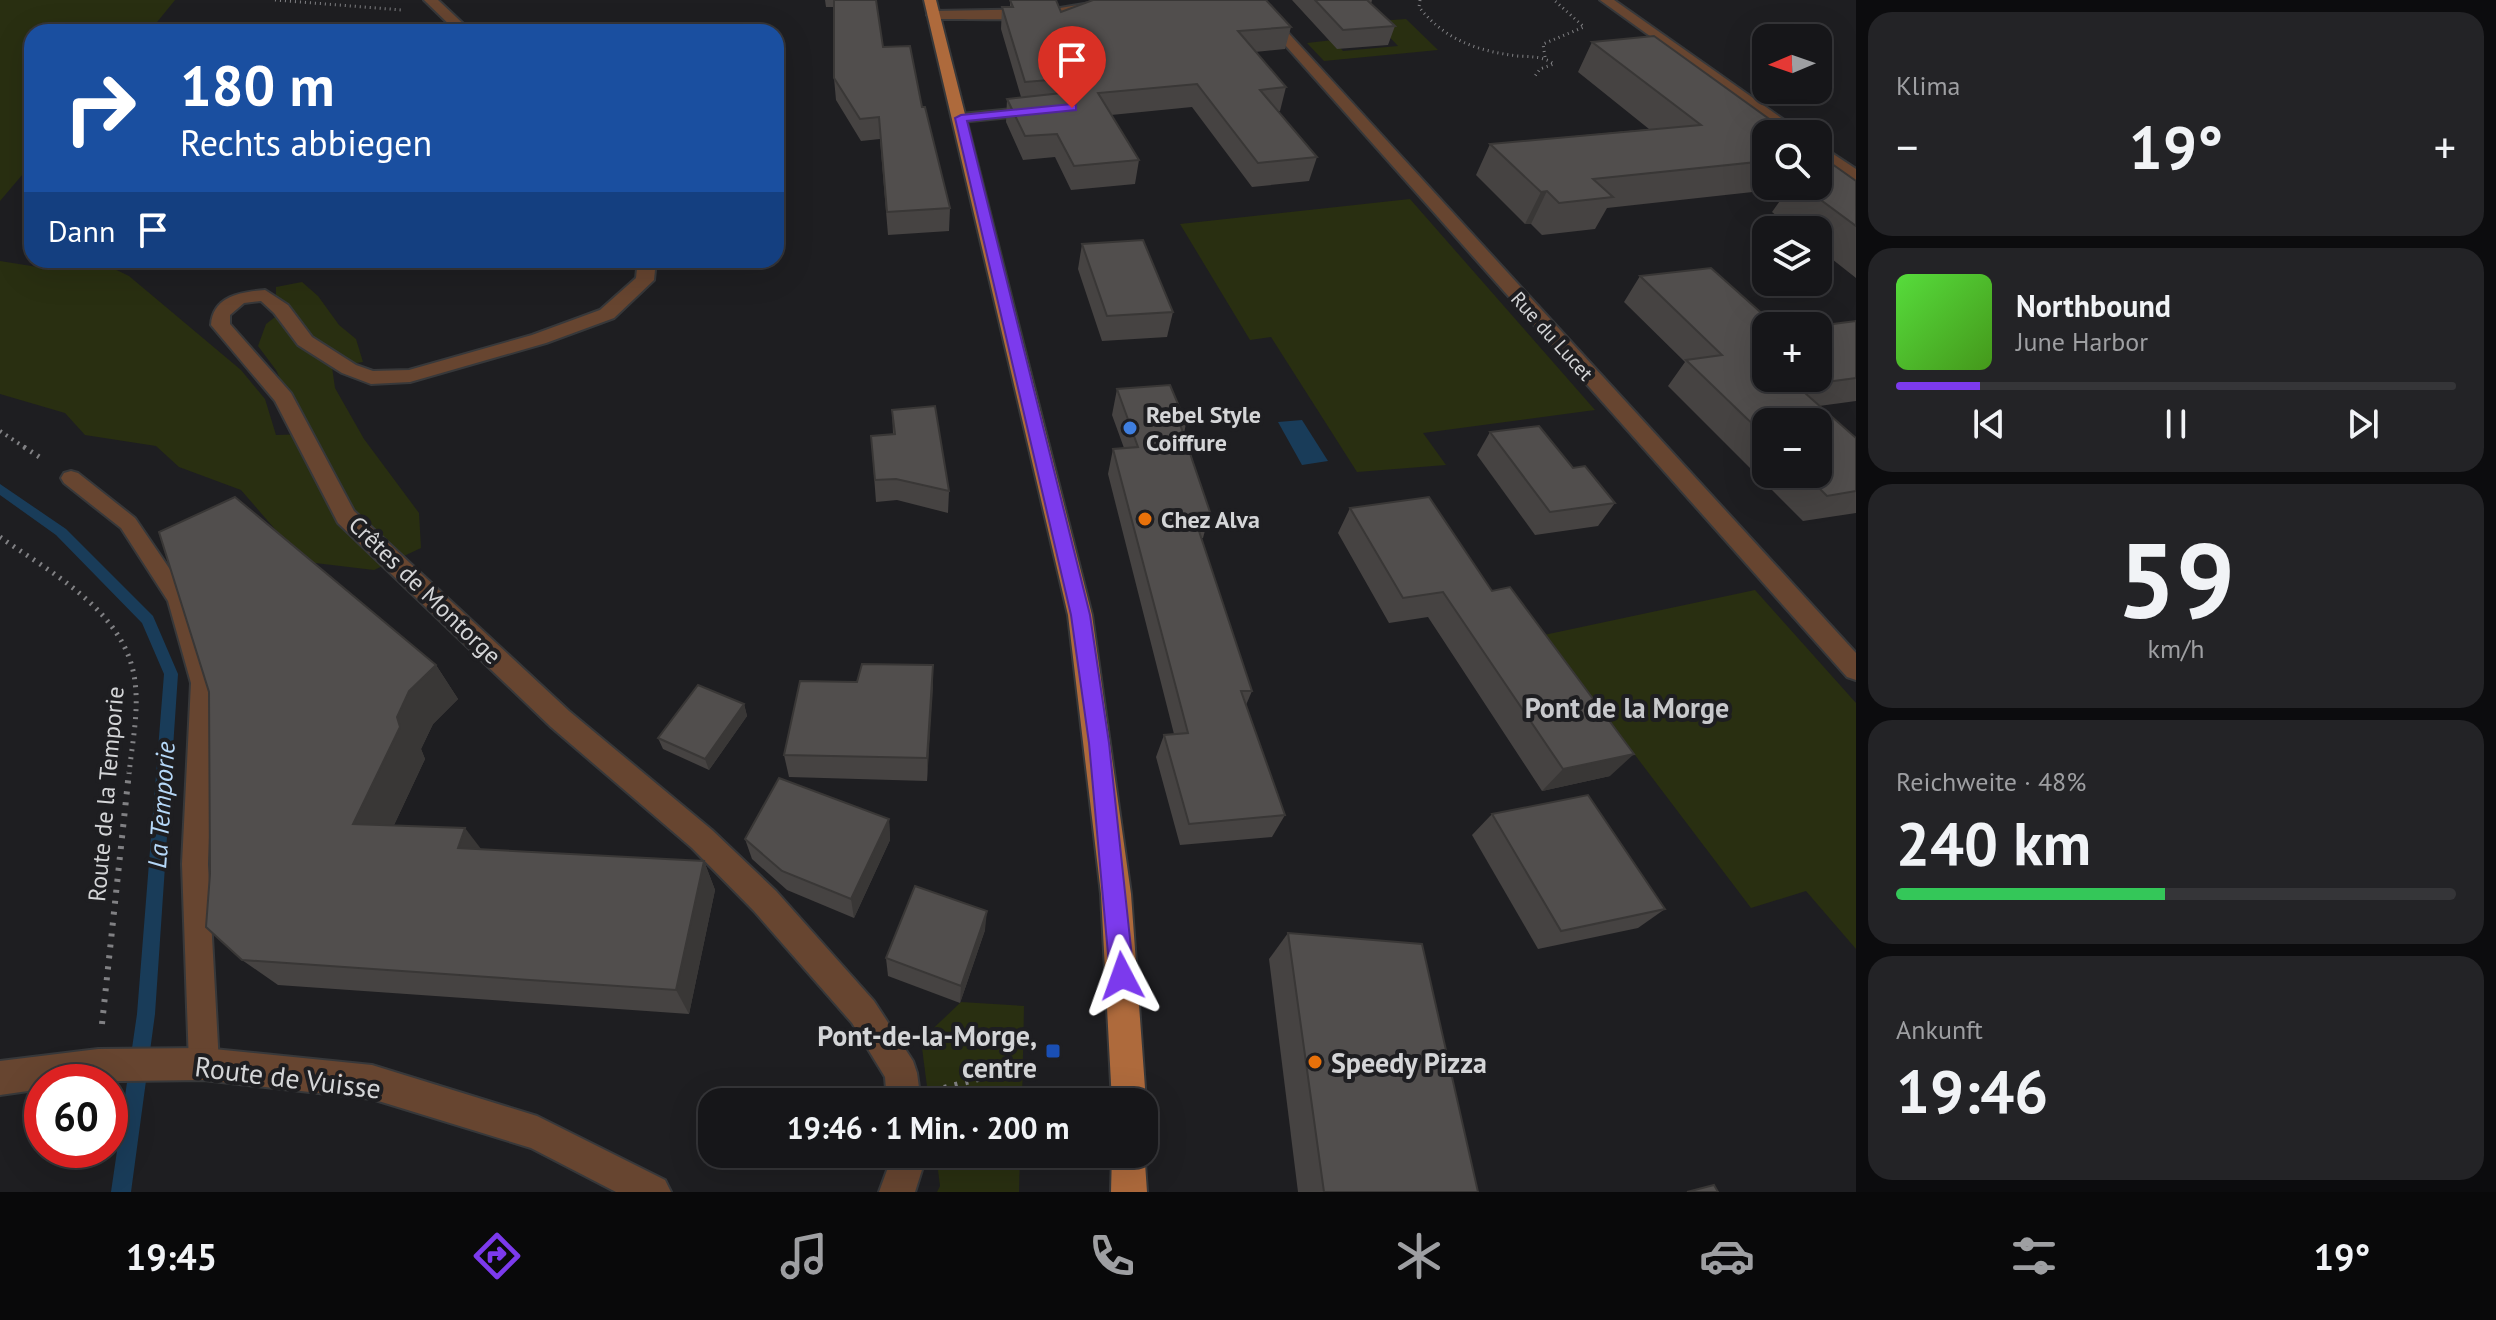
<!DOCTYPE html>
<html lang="de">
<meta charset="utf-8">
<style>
:root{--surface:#161619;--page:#232326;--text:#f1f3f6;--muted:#9e9fa2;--line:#353538;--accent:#7c3aed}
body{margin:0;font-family:"PT Sans",sans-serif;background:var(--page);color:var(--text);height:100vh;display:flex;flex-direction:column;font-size:30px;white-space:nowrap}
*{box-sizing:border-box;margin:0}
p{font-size:26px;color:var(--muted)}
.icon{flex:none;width:44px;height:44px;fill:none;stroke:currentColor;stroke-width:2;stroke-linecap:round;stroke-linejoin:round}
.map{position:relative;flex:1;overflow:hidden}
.drawer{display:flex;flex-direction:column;gap:12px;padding:12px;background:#0c0c0e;width:640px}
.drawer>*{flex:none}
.banner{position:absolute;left:24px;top:24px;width:760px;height:244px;border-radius:24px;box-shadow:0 8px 32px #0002,0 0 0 2px var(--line);background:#1a4fa0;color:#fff;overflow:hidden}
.needle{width:52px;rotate:268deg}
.fabs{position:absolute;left:1752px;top:24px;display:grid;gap:16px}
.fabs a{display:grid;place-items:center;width:80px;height:80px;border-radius:16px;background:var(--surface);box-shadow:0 8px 32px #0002,0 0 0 2px var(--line);font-size:40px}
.speed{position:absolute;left:24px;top:1064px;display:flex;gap:16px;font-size:40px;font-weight:700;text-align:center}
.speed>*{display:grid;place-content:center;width:104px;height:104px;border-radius:50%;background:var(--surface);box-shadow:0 8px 32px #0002,0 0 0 2px var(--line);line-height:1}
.speed .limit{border:12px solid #d22;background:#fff;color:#111}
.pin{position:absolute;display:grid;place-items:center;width:68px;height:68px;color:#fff;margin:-82px -34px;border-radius:50% 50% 50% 0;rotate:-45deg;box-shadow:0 0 8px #0007}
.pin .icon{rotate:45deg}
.me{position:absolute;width:88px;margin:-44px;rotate:356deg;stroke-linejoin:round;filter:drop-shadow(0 0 6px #0008)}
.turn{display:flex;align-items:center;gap:28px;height:168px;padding:0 24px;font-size:36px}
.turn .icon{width:104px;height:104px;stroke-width:2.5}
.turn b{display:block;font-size:56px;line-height:68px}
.then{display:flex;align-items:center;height:76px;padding:0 24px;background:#0003;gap:16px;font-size:30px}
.big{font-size:60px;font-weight:700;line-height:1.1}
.drawer .widget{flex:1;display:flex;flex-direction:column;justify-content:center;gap:12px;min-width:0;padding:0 28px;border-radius:24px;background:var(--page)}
.drawer .dial{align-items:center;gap:0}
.dial b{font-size:104px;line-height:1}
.song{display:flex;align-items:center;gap:24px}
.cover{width:96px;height:96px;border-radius:12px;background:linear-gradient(135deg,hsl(110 70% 55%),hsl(100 70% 35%))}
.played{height:8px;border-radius:4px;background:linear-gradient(90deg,var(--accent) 15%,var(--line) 15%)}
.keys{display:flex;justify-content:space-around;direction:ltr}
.heat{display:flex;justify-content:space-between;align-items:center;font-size:44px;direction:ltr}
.charge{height:12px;border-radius:6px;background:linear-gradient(90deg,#34c759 48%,var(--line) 0)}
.trip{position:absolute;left:698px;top:1088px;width:460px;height:80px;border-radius:24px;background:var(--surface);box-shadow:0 8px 32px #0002,0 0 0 2px var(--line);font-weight:700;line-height:80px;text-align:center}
.tabs{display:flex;height:128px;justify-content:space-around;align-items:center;background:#09090a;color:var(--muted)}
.tabs .icon{width:56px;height:56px}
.tabs .on{color:var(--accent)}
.tabs b{font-size:36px;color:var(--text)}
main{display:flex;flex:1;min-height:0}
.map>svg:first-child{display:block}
</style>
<main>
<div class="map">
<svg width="1856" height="1192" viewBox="0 0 1856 1192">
<rect width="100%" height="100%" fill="#1e1e21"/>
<g fill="#292f11">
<polygon points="0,0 175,0 149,32 32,32 32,157 28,168 0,201"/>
<polygon points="1406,19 1438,50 1324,61 1307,43 1333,40 1343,51 1398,46 1381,28 1364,22"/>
<polygon points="1410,199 1595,410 1423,433 1446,465 1357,472 1271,337 1250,340 1180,224"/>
<polygon points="0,261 50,269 82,261 106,265 129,276 241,370 265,399 276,435 307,434 276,370 258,346 266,324 288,307 276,295 276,287 302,282 318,296 339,325 356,339 363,362 332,367 335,388 364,439 419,513 421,548 374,570 315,563 293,550 241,490 179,467 156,446 85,435 65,413 0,394"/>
<polygon points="1755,590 1856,703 1856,949 1806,891 1751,908 1544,635"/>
<polygon points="961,1002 1024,1006 1022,1102 929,1102 921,1040"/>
<polygon points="936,1154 1020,1154 1019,1192 937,1192 940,1186"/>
</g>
<polygon fill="#193c59" points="1302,420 1328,461 1302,465 1278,422"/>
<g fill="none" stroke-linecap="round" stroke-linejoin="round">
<polygon fill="#193c59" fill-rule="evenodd" points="0,484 66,529 153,616 178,674 155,1014 131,1192 111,1192 137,1014 164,674 142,623 56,535 0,495"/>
<g stroke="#37383a" stroke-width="4">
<g id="lane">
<polygon points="1035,107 1042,111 1040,114 961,122 954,118 961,114"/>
<polygon points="71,471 78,473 135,518 186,593 215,683 208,864 219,1064 215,1075 204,1079 193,1075 189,1064 182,864 191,683 168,601 121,528 64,483 61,478 64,473"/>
</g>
</g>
<g stroke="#37383a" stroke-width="4">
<g id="street">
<polygon points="424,0 438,0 472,32 457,32"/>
<path d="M1108,0H1128C1094,25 979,18 934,19L927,15L934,11L1054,9Z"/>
<polygon points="1245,0 1258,0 1856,653 1856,680 1847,677"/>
<polygon points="1600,0 1614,0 1804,134 1786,134"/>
<polygon points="1818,144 1856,169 1856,181 1818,156"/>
<path d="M638,260H656L654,280L614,318L546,343L410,382L371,384L342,373L298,345L274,313L261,301L244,303L230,315V324L291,393L354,511L569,711L712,830L776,891L874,1001L913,1061L917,1073L921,1102H887L885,1077L852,1023L754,911L692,848L551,727L338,523L275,401L211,325C213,296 241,292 265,290L288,305L312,337L356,365L373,371L409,370L532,335L600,310L636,278Z"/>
<polygon points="204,1048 372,1065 537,1116 665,1180 671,1192 616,1192 531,1148 372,1099 204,1080 42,1082 42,1089 0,1095 0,1061 98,1049"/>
<polygon points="893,1154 927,1154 915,1192 879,1192"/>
</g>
</g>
<g stroke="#37383a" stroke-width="4">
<g id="primary">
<polygon points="924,0 936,0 1092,615 1131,894 1146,1102 1144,1106 1144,1102 1112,1102 1101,894 1068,615"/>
<polygon points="1144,1149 1147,1192 1111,1192 1112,1154 1144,1154"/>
</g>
</g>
<g stroke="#818184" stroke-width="3" stroke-dasharray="1 4" stroke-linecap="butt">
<polyline points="275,0 402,10"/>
<path d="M1420,0L1419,7C1445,40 1477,51 1518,56C1531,57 1543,56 1554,64L1540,69L1535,76"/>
<polyline points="1545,57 1543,44 1584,27 1554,0"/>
</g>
<polyline stroke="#818184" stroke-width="4" stroke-dasharray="2 5" stroke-linecap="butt" points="0,431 27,449"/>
<g stroke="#818184" stroke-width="5" stroke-dasharray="2 6" stroke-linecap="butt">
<polyline points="24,447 44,460"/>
<path d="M0,537C51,573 127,612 135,682C139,712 132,744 129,774"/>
</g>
<g stroke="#818184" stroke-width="6" stroke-dasharray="3 8" stroke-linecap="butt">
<polyline points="102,1024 129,772"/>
<polyline points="944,1088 1031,1065"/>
</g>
<use href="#lane" fill="#674530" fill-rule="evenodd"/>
<use href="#street" fill="#674530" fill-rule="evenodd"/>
<use href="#primary" fill="#ae6a3c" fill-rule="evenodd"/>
</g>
<g fill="#464342" fill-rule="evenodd">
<polygon points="825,0 876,0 883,47 922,107 950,208 949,231 888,235 880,139 861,141 836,100 834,78 834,7 826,7"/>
<polygon points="1010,0 1061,12 1291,27 1285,49 1255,52 1286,87 1280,111 1278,111 1317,157 1309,181 1252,187 1192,107 1111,115 1139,160 1135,184 1071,190 1055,157 1023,160 1006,122 1007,99 1021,97 1001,29 1002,7 1010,7"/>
<polygon points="1292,0 1372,0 1371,4 1395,26 1388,45 1337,49"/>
<polygon points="1592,42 1766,134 1766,186 1818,186 1856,181 1856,278 1818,248 1818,230 1794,230 1772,212 1789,188 1607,208 1595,229 1542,235 1531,224 1525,224 1476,175 1490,144 1649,129 1578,72"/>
<polygon points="1082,244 1173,312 1167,337 1102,341 1078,269"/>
<path d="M1640,276L1766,378L1856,321V401L1819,406L1856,438V513L1803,521L1668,386L1685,362L1624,302ZM1766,422L1818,474H1766Z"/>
<polygon points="1117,389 1186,423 1184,434 1210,512 1203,538 1201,538 1252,691 1246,705 1285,815 1272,837 1180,845 1156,757 1164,735 1174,734 1108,474 1113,449 1124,448 1112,415"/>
<polygon points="892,410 949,491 948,513 897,500 876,502 871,436 893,434"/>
<polygon points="1490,432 1573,468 1615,503 1598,526 1535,535 1477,455"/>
<polygon points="1350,508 1492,591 1610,776 1542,791 1428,617 1389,623 1338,533"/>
<polygon points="436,665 458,699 433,724 421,749 425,759 394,825 481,849 704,861 715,890 689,1014 278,985 242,960"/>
<polygon points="933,665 927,781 789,777 784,755 857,682"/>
<polygon points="744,704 747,716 709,770 663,749 658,738"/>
<polygon points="1492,814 1665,909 1638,928 1538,949 1472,835"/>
<polygon points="889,819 890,840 854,918 787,890 752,859 745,839"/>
<polygon points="985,930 960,1003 888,976 886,958"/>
<polygon points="1288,933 1478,1192 1298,1192 1269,959"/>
</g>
<g fill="#393736">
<polygon points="1547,191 1531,224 1525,224 1541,192"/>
<polygon points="436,665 458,699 433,724 421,749 425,759 381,853 353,824 397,717 409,691"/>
<polygon points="933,665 933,689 927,781 927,758"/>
<polygon points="744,704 747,716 709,770 705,759"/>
<polygon points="1634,754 1610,776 1542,791 1563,769"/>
<polygon points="889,819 890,840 854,918 851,899"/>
<polygon points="465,828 488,858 458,848"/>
<polygon points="704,861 715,890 689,1014 676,990"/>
<polygon points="987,911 985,930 960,1003 961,986"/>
</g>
<g fill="#514e4d" stroke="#393736" stroke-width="2">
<polygon points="834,0 876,0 883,47 910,46 922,107 925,107 950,208 887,212 879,117 860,119 834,78"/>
<polygon points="1010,0 1056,0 1061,12 1093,0 1266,0 1291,27 1238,31 1286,87 1260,90 1317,157 1258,163 1197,84 1098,93 1139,160 1074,166 1057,134 1025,136 1007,99 1080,91 1083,82 1074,78 1025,82 1002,7 1013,7"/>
<polygon points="1315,0 1367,0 1395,26 1343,30"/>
<polygon points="1654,36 1790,134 1766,134 1766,161 1593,179 1613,197 1559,203 1547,191 1541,192 1490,144 1701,125 1592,42"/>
<polygon points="1818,154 1856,181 1856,226 1802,186 1818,186"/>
<polygon points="1143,240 1173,312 1107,316 1082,244"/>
<polygon points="1711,268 1776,326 1766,326 1766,378 1818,378 1818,326 1856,321 1856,378 1797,386 1856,438 1856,491 1827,496 1805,474 1818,474 1818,422 1766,422 1766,437 1686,360 1722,355 1640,276"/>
<polygon points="1170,385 1186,423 1180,424 1210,512 1193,513 1252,691 1241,691 1285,815 1189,824 1164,735 1188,733 1113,449 1138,447 1117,389"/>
<polygon points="935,406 949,491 896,479 875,480 871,436 895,434 892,410"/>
<polygon points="1539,426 1573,468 1585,466 1615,503 1550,512 1490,432"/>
<polygon points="235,497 436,665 409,691 397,717 400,727 353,824 465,828 458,848 704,861 676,990 242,960 206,927 210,874 209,692 159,532"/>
<polygon points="1429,497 1492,591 1510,587 1634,754 1563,769 1443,592 1403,598 1350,508"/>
<polygon points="862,664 933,665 927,758 784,755 800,681 857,682"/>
<polygon points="698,685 744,704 705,759 658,738"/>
<polygon points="779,778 889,819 851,899 782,871 745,839"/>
<polygon points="1588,795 1665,909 1561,931 1492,814"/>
<polygon points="915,886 987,911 961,986 886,958"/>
<polygon points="1288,933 1422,944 1478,1192 1324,1192"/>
<polygon points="1714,1185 1718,1192 1687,1192"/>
</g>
<polygon fill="#7c3aed" stroke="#51269a" stroke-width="2" points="1072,104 1076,105 1076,110 967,121 1090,615 1109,743 1134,976 1130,985 1122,988 1113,985 1110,976 1089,743 1071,615 955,118 961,115"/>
<circle fill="#3f7fe0" stroke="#1e1e21" stroke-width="3" cx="1130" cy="428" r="8"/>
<g fill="#e8710a" stroke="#1e1e21" stroke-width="3">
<circle cx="1145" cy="519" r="8"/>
<circle cx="1315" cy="1062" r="8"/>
</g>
<rect fill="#1a4fb4" stroke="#1e1e21" stroke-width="3" x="1045" y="1043" width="16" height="16" rx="4"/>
<g text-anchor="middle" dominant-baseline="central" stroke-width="8" stroke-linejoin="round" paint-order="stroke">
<g font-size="20" fill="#d4d5d7" stroke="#1e1e21">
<text transform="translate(1552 336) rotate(48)">Rue du Lucet</text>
</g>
<g font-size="24" font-weight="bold" fill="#d4d5d7" stroke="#1e1e21" text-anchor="start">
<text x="1146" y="414">Rebel Style<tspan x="1146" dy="28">Coiffure</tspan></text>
<text x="1161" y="519">Chez Alva</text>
</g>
<g font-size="24" fill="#d4d5d7" stroke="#1e1e21">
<text transform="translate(425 590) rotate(44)">Crêtes de Montorge</text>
<text transform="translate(106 794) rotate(-85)">Route de la Temporie</text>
</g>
<g font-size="26" font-style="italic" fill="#b5d7f7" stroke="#1e1e21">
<text transform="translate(161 805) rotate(-86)">La Temporie</text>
</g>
<g font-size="28" font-weight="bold" fill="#c8c9cc" stroke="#1e1e21">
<text x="1627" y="707">Pont de la Morge</text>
</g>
<g font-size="28" font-weight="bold" fill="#d4d5d7" stroke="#1e1e21" text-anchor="end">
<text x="1037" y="1035">Pont-de-la-Morge,<tspan x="1037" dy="32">centre</tspan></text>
<text x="1331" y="1062" text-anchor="start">Speedy Pizza</text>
</g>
<g font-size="28" fill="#d4d5d7" stroke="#1e1e21">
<text transform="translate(288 1077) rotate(7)">Route de Vuisse</text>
</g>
</g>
</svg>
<div class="fabs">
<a><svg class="needle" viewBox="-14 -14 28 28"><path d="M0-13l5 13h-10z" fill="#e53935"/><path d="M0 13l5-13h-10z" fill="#9e9fa2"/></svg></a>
<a><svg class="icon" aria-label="search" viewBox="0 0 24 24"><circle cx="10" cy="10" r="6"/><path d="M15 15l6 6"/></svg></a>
<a><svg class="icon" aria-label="layers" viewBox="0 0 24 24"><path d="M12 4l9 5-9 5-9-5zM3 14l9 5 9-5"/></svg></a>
<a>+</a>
<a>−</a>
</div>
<div class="speed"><div class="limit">60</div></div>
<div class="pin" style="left:1072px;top:108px;background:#d93025"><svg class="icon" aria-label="arrive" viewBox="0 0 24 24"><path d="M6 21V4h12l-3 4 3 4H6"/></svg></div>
<svg class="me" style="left:1122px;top:976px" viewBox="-20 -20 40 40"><path d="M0-17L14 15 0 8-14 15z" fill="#7c3aed" stroke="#fff" stroke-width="4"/></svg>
<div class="trip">19:46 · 1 Min. · 200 m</div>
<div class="banner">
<div class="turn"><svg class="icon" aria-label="right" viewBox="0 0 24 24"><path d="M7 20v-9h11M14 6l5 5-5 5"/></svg><div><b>180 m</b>Rechts abbiegen</div></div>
<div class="then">Dann<svg class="icon" aria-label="arrive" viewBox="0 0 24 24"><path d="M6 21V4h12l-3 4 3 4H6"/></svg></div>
</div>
</div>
<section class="drawer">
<div class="widget"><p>Klima</p>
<div class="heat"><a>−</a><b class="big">19°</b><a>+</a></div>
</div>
<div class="widget">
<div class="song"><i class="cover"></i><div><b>Northbound</b><p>June Harbor</p></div></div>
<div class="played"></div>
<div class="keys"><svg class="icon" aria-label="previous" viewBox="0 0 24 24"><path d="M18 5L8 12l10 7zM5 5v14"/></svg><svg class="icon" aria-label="pause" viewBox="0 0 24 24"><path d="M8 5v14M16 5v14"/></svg><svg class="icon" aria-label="next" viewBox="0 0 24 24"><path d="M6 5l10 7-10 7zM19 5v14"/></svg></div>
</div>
<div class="widget dial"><b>59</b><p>km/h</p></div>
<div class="widget"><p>Reichweite · 48%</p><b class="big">240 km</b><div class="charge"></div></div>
<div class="widget"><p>Ankunft</p><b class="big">19:46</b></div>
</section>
</main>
<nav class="tabs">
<b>19:45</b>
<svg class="icon on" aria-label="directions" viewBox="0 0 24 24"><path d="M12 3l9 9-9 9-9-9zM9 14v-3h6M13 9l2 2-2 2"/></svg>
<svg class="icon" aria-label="music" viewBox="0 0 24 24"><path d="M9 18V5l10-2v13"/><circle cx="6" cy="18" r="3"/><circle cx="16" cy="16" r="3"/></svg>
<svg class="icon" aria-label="phone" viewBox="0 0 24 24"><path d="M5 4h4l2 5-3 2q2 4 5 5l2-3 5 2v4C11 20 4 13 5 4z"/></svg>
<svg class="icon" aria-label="climate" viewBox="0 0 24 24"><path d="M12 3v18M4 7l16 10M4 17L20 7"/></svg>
<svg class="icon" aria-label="car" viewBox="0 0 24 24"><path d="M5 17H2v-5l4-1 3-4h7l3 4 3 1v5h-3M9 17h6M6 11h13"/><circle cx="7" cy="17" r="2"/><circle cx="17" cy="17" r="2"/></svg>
<svg class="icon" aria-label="filters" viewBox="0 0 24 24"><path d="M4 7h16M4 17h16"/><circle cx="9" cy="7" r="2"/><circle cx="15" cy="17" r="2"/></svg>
<b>19°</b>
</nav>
